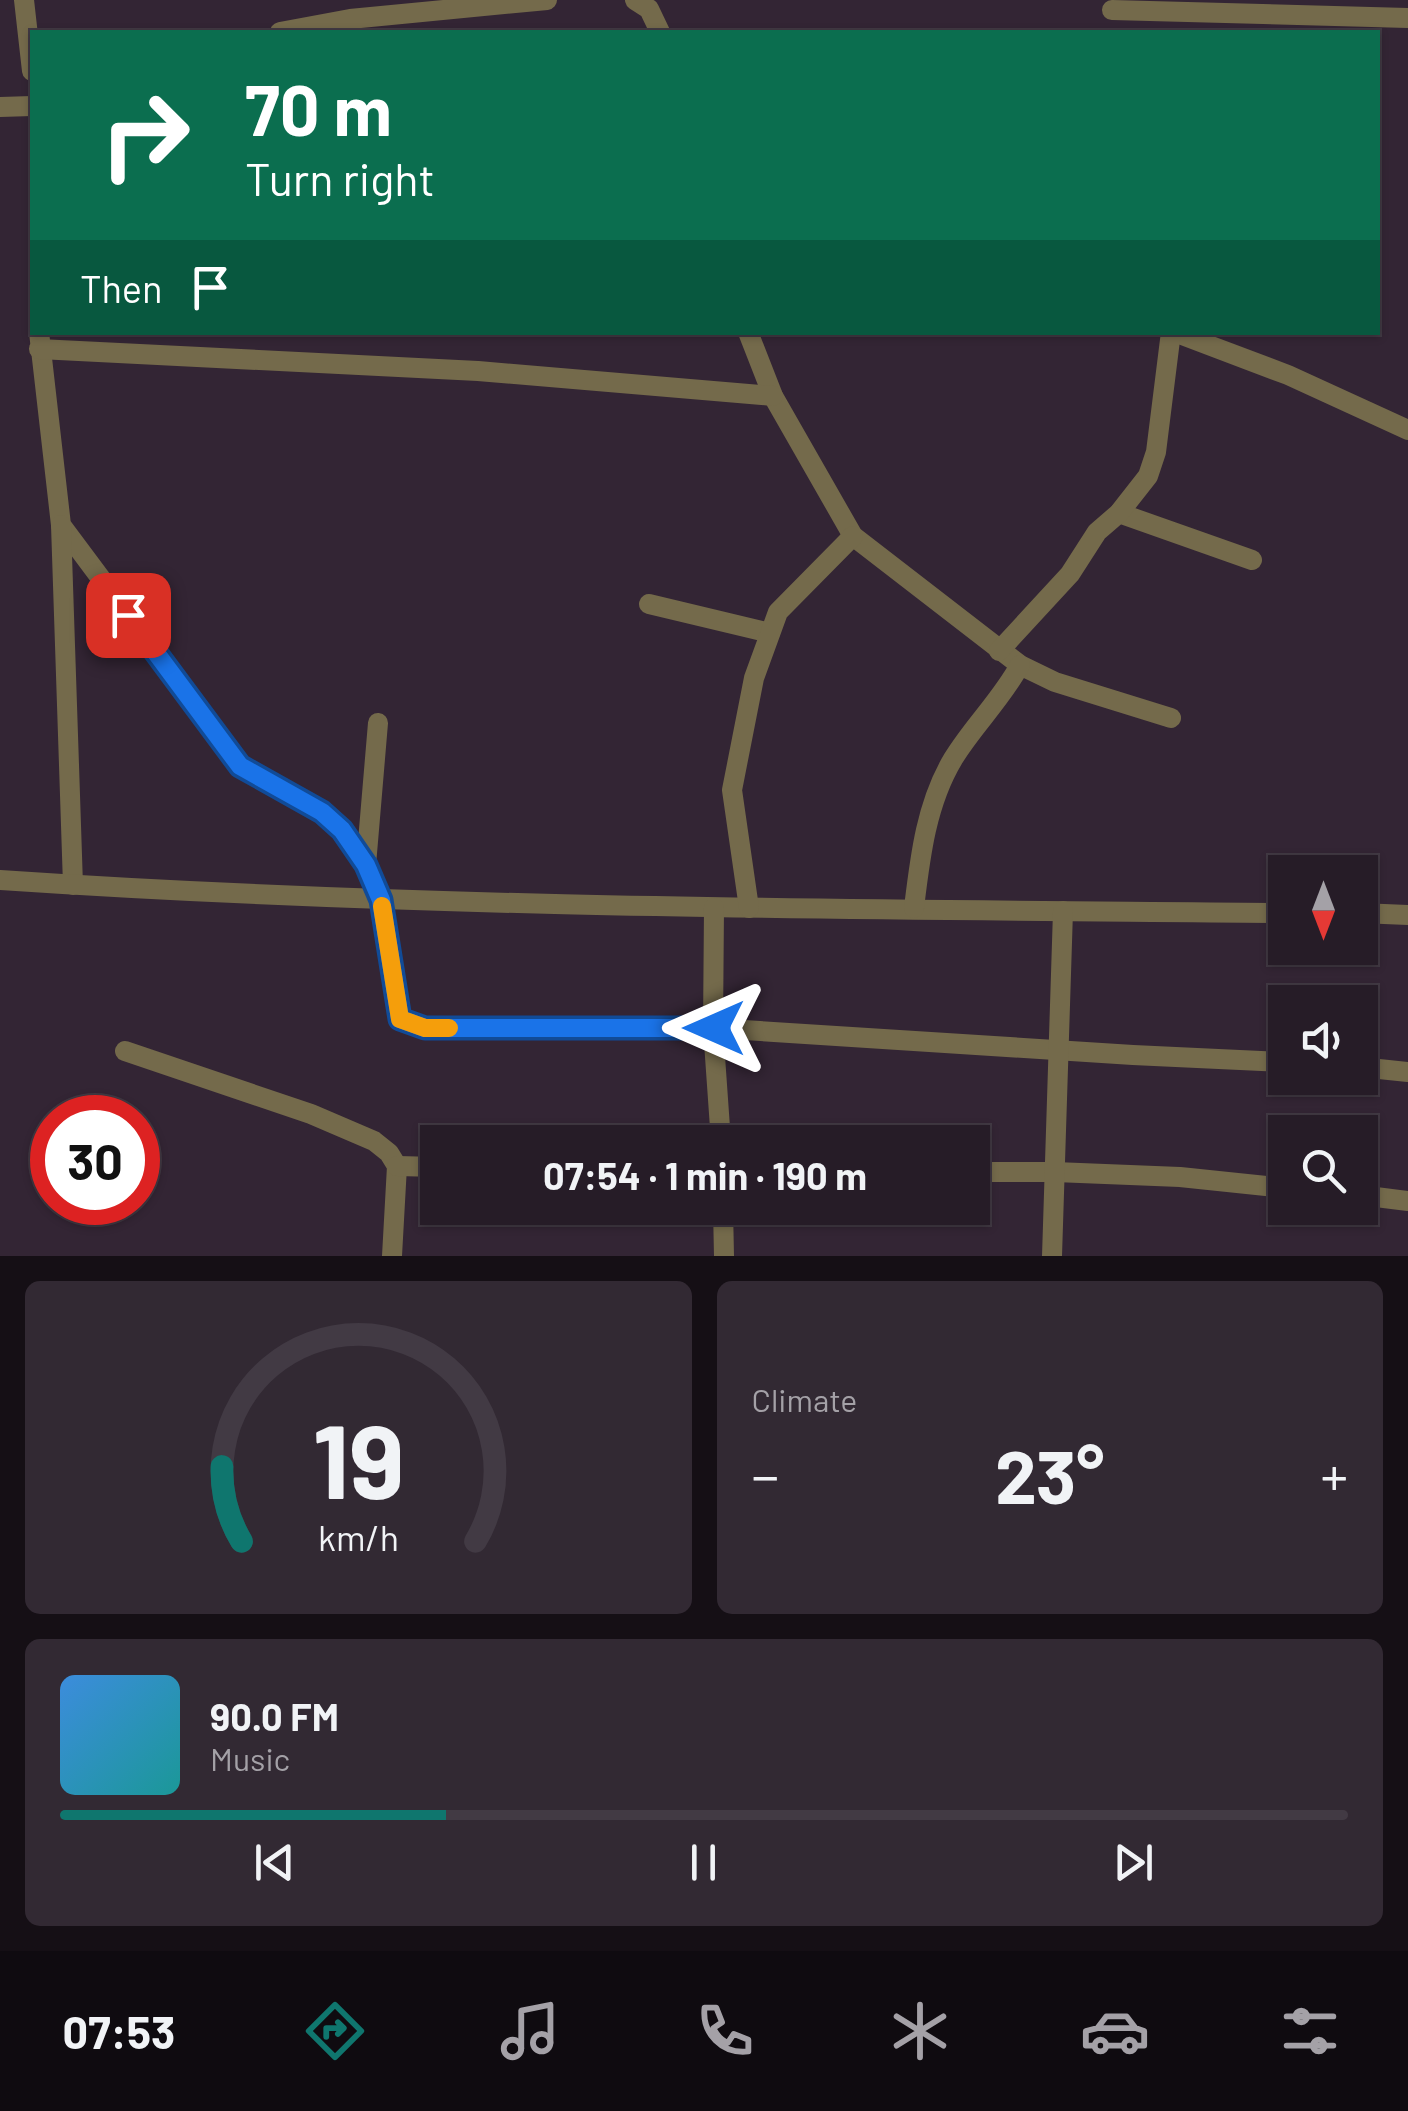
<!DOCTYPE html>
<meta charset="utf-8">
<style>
:root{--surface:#261c27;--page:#322933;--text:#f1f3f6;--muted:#a4a1a7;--line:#423a44;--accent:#0f766e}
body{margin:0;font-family:Barlow,sans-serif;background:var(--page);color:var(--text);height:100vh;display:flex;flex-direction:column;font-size:38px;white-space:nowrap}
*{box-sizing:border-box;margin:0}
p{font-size:32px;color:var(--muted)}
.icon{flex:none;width:55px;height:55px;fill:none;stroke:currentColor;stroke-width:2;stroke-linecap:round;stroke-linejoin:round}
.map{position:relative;height:1256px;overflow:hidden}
.sheet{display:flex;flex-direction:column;gap:25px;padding:25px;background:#150f15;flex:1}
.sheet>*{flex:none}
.banner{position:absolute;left:30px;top:30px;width:1350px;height:305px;border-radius:0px;box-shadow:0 2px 8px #0004,0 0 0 2px var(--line);background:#0b6e4f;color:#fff;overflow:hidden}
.needle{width:65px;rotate:180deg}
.buttons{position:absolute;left:1268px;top:855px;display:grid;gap:20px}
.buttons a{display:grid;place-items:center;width:110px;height:110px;border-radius:0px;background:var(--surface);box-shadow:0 2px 8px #0004,0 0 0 2px var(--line);font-size:50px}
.speed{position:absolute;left:30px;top:1095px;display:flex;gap:20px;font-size:50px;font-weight:700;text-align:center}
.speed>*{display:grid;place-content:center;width:130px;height:130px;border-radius:50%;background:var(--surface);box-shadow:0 2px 8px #0004,0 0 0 2px var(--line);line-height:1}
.speed .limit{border:15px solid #d22;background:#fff;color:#111}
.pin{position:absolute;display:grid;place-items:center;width:85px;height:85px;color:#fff;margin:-42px;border-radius:20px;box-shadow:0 5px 15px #0006}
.me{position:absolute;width:110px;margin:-55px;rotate:270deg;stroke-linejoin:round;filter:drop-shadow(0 0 8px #0008)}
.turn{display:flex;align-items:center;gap:35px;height:210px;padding:0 50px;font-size:45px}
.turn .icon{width:130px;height:130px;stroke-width:2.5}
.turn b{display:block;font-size:70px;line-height:85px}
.then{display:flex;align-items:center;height:95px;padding:0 50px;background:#0003;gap:20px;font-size:38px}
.big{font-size:75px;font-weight:700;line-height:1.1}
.sheet .tile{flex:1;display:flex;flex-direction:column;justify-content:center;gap:15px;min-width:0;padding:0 35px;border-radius:15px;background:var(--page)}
.sheet .dial{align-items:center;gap:0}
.dial svg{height:260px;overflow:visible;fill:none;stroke:var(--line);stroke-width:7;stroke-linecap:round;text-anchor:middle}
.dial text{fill:var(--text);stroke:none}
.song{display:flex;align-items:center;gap:30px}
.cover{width:120px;height:120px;border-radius:15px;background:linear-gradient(135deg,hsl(210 70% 55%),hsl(180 70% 35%))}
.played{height:10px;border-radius:5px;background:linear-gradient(90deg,var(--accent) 30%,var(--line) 30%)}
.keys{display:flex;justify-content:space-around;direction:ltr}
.heat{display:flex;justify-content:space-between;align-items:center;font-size:55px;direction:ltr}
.sheet .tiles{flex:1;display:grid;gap:25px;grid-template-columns:1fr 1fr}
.tile:last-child{grid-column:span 2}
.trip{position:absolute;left:420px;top:1125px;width:570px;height:100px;border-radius:0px;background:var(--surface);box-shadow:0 2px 8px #0004,0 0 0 2px var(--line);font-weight:700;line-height:100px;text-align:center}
.tab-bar{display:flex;height:160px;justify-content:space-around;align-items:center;background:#0f0b10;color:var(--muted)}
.tab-bar .icon{width:70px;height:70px}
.tab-bar .selected{color:var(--accent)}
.tab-bar b{font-size:45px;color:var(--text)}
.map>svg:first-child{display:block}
</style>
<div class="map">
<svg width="1408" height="1256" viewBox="0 0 1408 1256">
<rect width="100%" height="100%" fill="#332534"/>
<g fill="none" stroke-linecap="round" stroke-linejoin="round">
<g stroke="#746a4b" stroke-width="20">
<polyline points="24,0 32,71"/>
<polyline points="635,0 649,9 660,32"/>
<polyline points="1112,10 1408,18"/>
<polyline points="280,32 350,19 547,0"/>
<polyline points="0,107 32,106"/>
<polyline points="39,332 61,525 240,765 322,812 343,830 366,865 381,900 400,1019 425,1028 713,1028 1133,1055 1285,1062"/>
<polyline points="748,332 773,396 853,536 1020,665 1055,682 1171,718"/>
<polyline points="1174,332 1288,375 1408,430"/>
<polyline points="39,349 478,371 773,396"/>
<polyline points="1119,513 1252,560"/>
<polyline points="61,525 73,885"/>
<polyline points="649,604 770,633"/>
<polyline points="999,651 1070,574 1097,532 1119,513 1148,476 1156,452 1171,332"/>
<polyline points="366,865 378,723"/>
<path d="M0,880C428,909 857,909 1285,913"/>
<polyline points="714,908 713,1028 721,1142"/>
<polyline points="749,908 732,790 754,678 778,612 853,536"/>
<path d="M914,908C920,858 926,804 953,759C973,726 1001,700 1020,665"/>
<polyline points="1360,913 1408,915"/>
<polyline points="125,1051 311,1114 374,1141 389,1153 397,1166 392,1256"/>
<polyline points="1360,1067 1408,1072"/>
<polyline points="397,1166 438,1167"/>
<polyline points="972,1172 1055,1172 1180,1177 1285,1188"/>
<polyline points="1360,1195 1408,1201"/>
<polyline points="723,1208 724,1256"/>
<polyline points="1052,1256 1063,911"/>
</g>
</g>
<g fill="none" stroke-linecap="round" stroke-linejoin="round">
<g stroke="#114b97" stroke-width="25">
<polyline id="route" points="128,615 240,766 322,812 342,830 366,865 381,900 400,1019 425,1028 714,1028"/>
</g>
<use href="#route" stroke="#1a73e8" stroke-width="18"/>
<polyline stroke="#f59e0b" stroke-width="18" points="382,906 400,1019 425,1028 449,1028"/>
</g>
</svg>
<div class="buttons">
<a><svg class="needle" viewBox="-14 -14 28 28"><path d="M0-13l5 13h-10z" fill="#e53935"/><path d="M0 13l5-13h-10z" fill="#a4a1a7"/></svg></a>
<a><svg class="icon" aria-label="sound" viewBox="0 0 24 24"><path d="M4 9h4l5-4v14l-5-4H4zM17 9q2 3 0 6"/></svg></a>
<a><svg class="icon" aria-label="search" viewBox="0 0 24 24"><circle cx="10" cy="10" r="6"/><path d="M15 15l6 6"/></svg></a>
</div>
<div class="speed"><div class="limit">30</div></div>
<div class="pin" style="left:128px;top:615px;background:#d93025"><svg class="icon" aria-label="arrive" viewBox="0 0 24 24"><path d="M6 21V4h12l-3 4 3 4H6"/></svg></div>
<svg class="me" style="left:714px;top:1028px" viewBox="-20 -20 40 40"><path d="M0-17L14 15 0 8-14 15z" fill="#1a73e8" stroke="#fff" stroke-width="4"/></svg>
<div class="trip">07:54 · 1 min · 190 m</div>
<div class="banner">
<div class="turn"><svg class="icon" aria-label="right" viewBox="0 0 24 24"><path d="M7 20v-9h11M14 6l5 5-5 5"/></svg><div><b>70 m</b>Turn right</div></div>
<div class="then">Then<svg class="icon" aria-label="arrive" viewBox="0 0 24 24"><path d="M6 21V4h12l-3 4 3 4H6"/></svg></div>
</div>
</div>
<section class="sheet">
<div class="tiles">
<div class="tile dial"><svg viewBox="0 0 100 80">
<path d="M14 69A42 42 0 1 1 86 69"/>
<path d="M14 69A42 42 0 0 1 8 46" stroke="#0f766e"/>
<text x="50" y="56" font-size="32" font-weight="700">19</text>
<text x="50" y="72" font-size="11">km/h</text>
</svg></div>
<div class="tile"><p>Climate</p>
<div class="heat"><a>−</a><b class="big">23°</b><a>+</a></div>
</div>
<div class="tile">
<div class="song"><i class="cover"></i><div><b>90.0 FM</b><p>Music</p></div></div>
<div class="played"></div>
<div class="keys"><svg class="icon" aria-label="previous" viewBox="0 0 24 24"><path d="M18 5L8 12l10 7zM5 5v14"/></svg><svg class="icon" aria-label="pause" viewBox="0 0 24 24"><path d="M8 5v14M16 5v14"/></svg><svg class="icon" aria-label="next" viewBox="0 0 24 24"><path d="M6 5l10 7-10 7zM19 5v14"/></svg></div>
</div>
</div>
</section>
<nav class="tab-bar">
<b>07:53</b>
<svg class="icon selected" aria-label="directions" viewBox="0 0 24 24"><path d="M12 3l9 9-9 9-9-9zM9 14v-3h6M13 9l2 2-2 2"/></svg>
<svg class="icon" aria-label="music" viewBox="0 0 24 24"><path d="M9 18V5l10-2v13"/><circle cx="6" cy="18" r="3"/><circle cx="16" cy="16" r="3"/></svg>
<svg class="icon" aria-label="phone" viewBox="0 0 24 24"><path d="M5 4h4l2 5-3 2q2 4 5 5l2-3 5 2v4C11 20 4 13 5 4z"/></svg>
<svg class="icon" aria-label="climate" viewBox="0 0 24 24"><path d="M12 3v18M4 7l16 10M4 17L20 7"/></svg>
<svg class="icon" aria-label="car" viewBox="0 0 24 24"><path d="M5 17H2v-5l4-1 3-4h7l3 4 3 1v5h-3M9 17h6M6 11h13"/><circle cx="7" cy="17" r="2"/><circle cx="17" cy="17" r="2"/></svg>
<svg class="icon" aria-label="filters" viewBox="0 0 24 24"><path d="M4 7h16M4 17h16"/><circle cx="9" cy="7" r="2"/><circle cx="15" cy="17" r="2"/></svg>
</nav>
